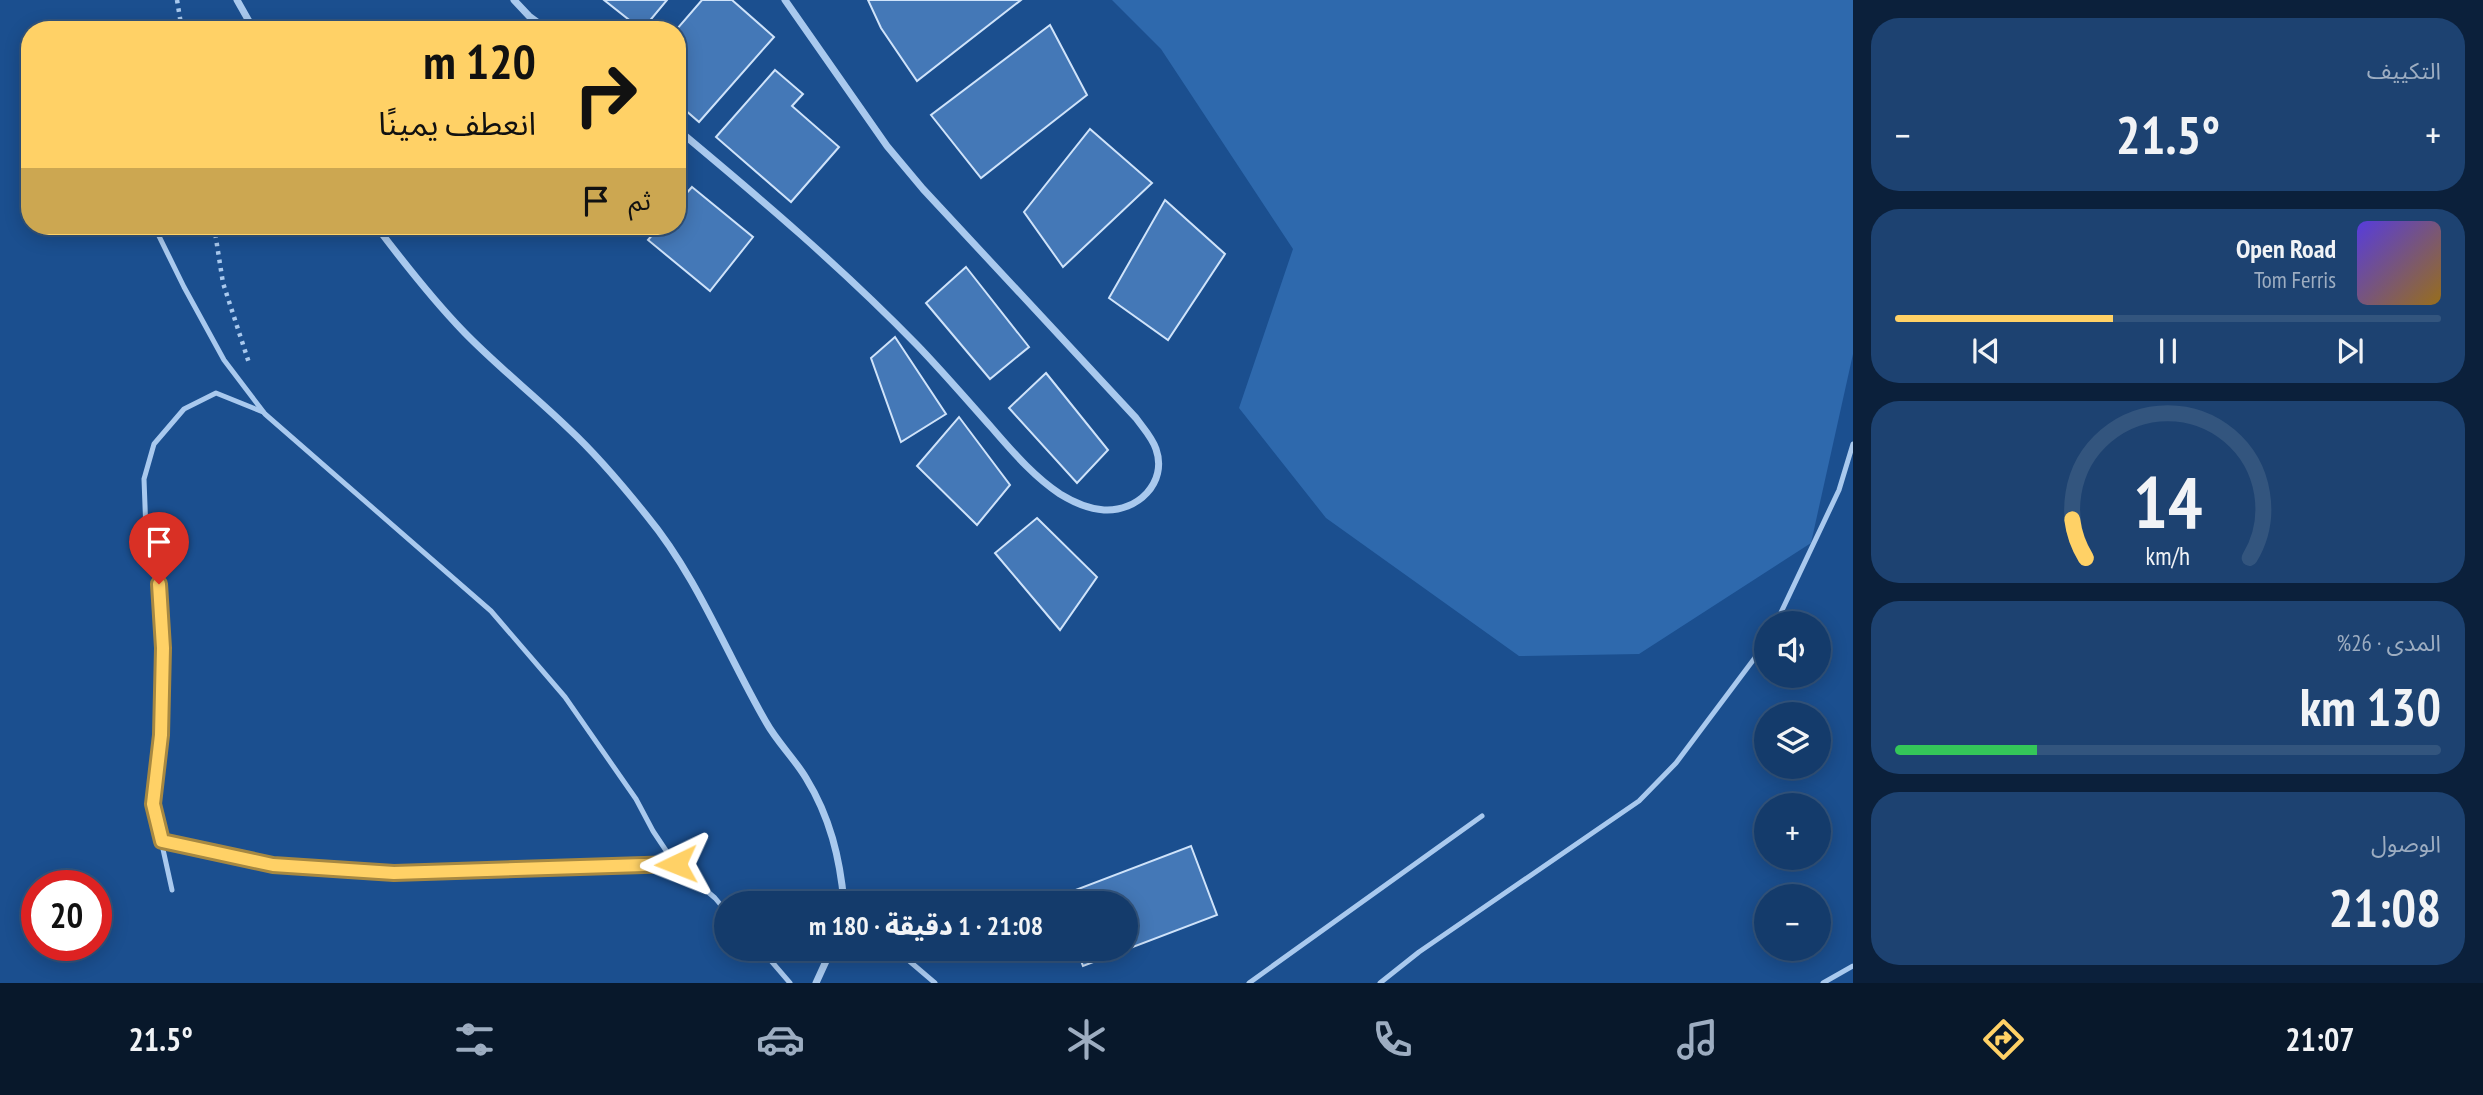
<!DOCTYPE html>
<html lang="ar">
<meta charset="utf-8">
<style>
:root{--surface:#143b6b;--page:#1d4271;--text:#f1f3f6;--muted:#9dadc1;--line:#33557e;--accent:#ffd166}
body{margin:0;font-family:"PT Sans Narrow","Noto Sans Arabic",sans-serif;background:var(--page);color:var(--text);direction:rtl;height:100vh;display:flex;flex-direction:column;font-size:26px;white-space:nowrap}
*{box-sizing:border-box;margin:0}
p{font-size:23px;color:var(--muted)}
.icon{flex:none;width:38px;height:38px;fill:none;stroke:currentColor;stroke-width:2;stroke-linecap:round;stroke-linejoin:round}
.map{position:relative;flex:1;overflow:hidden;direction:ltr}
.drawer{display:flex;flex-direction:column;gap:18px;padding:18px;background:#0b203b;width:630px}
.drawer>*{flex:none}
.top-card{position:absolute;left:21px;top:21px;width:665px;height:214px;border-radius:28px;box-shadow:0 4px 18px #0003,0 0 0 2px var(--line);direction:rtl;background:#ffd166;color:#111;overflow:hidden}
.fabs{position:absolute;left:1754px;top:611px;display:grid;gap:14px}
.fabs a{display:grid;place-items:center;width:77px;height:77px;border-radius:50%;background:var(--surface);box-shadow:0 4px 18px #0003,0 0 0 2px var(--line);font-size:35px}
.speed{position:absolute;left:21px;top:870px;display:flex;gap:14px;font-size:35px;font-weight:700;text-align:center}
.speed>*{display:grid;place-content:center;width:91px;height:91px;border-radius:50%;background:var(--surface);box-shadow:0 4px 18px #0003,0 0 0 2px var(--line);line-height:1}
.speed .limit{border:10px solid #d22;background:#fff;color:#111}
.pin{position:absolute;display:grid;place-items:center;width:60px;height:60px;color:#fff;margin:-72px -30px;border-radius:50% 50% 50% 0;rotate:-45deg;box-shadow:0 0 7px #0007}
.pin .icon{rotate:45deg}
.me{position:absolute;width:77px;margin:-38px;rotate:268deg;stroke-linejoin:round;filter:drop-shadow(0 0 5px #0008)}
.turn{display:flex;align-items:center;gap:24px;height:147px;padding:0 35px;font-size:32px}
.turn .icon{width:91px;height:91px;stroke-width:2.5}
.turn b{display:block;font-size:49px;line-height:60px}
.then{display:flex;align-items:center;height:66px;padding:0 35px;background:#0003;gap:14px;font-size:26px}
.big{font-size:52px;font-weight:800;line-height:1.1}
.drawer .widget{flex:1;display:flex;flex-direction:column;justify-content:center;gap:10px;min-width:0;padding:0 24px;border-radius:28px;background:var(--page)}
.drawer .dial{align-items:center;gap:0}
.dial svg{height:182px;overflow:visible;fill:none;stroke:var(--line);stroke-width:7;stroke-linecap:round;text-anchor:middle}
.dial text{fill:var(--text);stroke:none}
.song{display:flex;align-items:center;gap:21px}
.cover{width:84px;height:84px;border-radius:10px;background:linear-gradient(135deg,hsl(250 70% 55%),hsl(40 70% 35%))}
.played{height:7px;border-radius:4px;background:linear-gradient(90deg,var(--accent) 40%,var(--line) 40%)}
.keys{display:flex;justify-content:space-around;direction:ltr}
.heat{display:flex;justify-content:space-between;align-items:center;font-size:38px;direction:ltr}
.charge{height:10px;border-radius:5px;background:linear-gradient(90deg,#34c759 26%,var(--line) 0)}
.trip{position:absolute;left:714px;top:891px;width:424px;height:70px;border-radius:35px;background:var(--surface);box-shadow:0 4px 18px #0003,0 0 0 2px var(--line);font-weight:800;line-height:70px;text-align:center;direction:rtl}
.menu{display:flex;height:112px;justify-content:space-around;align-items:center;background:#08182b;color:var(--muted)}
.menu .icon{width:49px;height:49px}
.menu .selected{color:var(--accent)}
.menu b{font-size:32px;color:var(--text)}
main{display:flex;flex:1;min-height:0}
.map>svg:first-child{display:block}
</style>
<main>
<section class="drawer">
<div class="widget"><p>التكييف</p>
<div class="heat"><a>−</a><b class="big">21.5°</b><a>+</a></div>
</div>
<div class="widget">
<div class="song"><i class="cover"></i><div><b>Open Road</b><p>Tom Ferris</p></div></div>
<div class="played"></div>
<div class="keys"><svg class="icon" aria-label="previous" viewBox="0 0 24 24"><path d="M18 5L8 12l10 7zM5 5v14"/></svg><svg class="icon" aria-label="pause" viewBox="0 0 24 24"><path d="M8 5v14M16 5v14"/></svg><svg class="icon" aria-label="next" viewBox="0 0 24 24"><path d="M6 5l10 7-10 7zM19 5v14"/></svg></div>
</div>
<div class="widget dial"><svg viewBox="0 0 100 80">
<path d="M14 69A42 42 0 1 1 86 69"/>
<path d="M14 69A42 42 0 0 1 8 52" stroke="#ffd166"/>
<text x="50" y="56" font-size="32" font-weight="700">14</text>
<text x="50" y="72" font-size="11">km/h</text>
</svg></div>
<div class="widget"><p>المدى · 26%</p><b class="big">130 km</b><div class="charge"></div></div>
<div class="widget"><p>الوصول</p><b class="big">21:08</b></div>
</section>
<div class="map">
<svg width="1853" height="983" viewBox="0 0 1853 983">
<rect width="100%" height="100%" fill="#1b4f8f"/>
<polygon fill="#2e69ad" points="1112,0 1853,0 1853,354 1811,543 1639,654 1519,656 1326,518 1239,408 1293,249 1161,49"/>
<g fill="#4478b7" stroke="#cfe3fa" stroke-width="2">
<polygon points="604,0 667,0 642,30"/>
<polygon points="702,0 732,0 774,37 699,122 677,103 676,30"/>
<polygon points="868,0 1021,0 917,81 881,28"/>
<polygon points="1050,25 1087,95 981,178 931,115"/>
<polygon points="775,70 803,94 792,106 839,147 791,202 716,137"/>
<polygon points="1090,129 1152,183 1063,267 1024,212"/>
<polygon points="692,187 753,237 710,291 648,240 660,226 677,226 677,204"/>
<polygon points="1165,200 1225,254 1168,340 1109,298"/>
<polygon points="966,267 1029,347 990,379 926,303"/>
<polygon points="895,337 946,414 901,442 871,358"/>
<polygon points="1046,373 1108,450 1077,483 1009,408"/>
<polygon points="959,417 1010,485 977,525 917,466"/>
<polygon points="1037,518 1097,577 1060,630 995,553"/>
<polygon points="1191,846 1217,915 1083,966 1076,948 1125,948 1125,903 1059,903 1057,897"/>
</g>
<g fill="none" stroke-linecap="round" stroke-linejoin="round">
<g stroke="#a9c9ee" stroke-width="4.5" stroke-dasharray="3.5 5" stroke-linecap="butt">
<polyline points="177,0 182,30"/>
<polyline points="214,226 223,283 249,363"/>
</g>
<g stroke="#a9c9ee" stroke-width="5">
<polyline points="154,226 184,287 224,360 265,414 491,611 565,697 636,799 653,831 675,864 715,898 726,911"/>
<polyline points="1776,623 1839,490 1853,444"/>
<polyline points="162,841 273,865 394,873 675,864"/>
<polyline points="172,890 153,804 161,735 163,648 159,584 146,532 144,479 154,444 184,409 216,393 263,412"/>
<polyline points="760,948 790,983"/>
<polyline points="894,948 935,983"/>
<polyline points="1249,983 1482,816"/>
<polyline points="1380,983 1419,952 1639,801 1676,763 1766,643"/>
<polyline points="1823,983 1853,966"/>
</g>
<g stroke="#a9c9ee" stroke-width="7">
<polyline points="237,0 254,30"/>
<polyline points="514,0 529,16 548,30"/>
<path d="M677,129C761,199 841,267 917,345C943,372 967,400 992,428C1013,452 1033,476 1060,494C1073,502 1089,509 1104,510C1137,512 1168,483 1156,449C1152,437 1143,428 1136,418L923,189L887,146L785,0"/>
<path d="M376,226C404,263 432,299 464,332C497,366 535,396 569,429C597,455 623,486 647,516C698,578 726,653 766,722C777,742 794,758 806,778C830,817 840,858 844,903"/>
<polyline points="816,983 832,948"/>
</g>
</g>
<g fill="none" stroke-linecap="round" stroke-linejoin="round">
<g stroke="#a68842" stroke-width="18">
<polyline id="route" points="159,584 163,648 161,735 153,804 162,841 273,865 394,873 676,864"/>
</g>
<use href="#route" stroke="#ffd166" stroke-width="12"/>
</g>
</svg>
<div class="fabs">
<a><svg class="icon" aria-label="sound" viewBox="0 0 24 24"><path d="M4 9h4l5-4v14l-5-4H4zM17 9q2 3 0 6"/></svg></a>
<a><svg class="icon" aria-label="layers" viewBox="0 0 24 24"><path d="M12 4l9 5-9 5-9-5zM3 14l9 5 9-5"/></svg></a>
<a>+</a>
<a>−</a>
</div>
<div class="speed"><div class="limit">20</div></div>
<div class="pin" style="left:159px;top:584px;background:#d93025"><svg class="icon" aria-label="arrive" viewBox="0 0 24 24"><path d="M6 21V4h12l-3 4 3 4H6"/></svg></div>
<svg class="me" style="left:676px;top:864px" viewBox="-20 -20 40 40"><path d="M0-17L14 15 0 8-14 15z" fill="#ffd166" stroke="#fff" stroke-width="4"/></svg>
<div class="trip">21:08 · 1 دقيقة · 180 m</div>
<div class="top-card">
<div class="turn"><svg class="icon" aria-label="right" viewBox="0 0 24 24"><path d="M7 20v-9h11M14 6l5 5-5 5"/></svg><div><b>120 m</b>انعطف يمينًا</div></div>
<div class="then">ثم<svg class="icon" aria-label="arrive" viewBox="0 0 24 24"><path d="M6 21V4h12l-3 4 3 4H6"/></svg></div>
</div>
</div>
</main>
<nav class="menu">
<b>21:07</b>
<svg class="icon selected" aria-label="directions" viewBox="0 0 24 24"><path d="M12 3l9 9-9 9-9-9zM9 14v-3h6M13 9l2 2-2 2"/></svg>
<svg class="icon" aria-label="music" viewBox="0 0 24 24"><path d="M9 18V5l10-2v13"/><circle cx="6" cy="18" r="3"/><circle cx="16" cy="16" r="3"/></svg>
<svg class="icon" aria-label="phone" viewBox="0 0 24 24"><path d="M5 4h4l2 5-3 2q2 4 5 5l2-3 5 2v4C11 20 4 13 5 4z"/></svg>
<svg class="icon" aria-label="climate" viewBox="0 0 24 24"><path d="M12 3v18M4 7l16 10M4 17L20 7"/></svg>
<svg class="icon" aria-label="car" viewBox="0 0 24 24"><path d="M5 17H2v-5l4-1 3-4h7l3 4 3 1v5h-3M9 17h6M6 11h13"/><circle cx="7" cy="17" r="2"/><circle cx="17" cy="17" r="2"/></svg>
<svg class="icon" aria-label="filters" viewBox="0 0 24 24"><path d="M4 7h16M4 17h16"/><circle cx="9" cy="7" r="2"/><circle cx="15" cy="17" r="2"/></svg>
<b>21.5°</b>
</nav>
